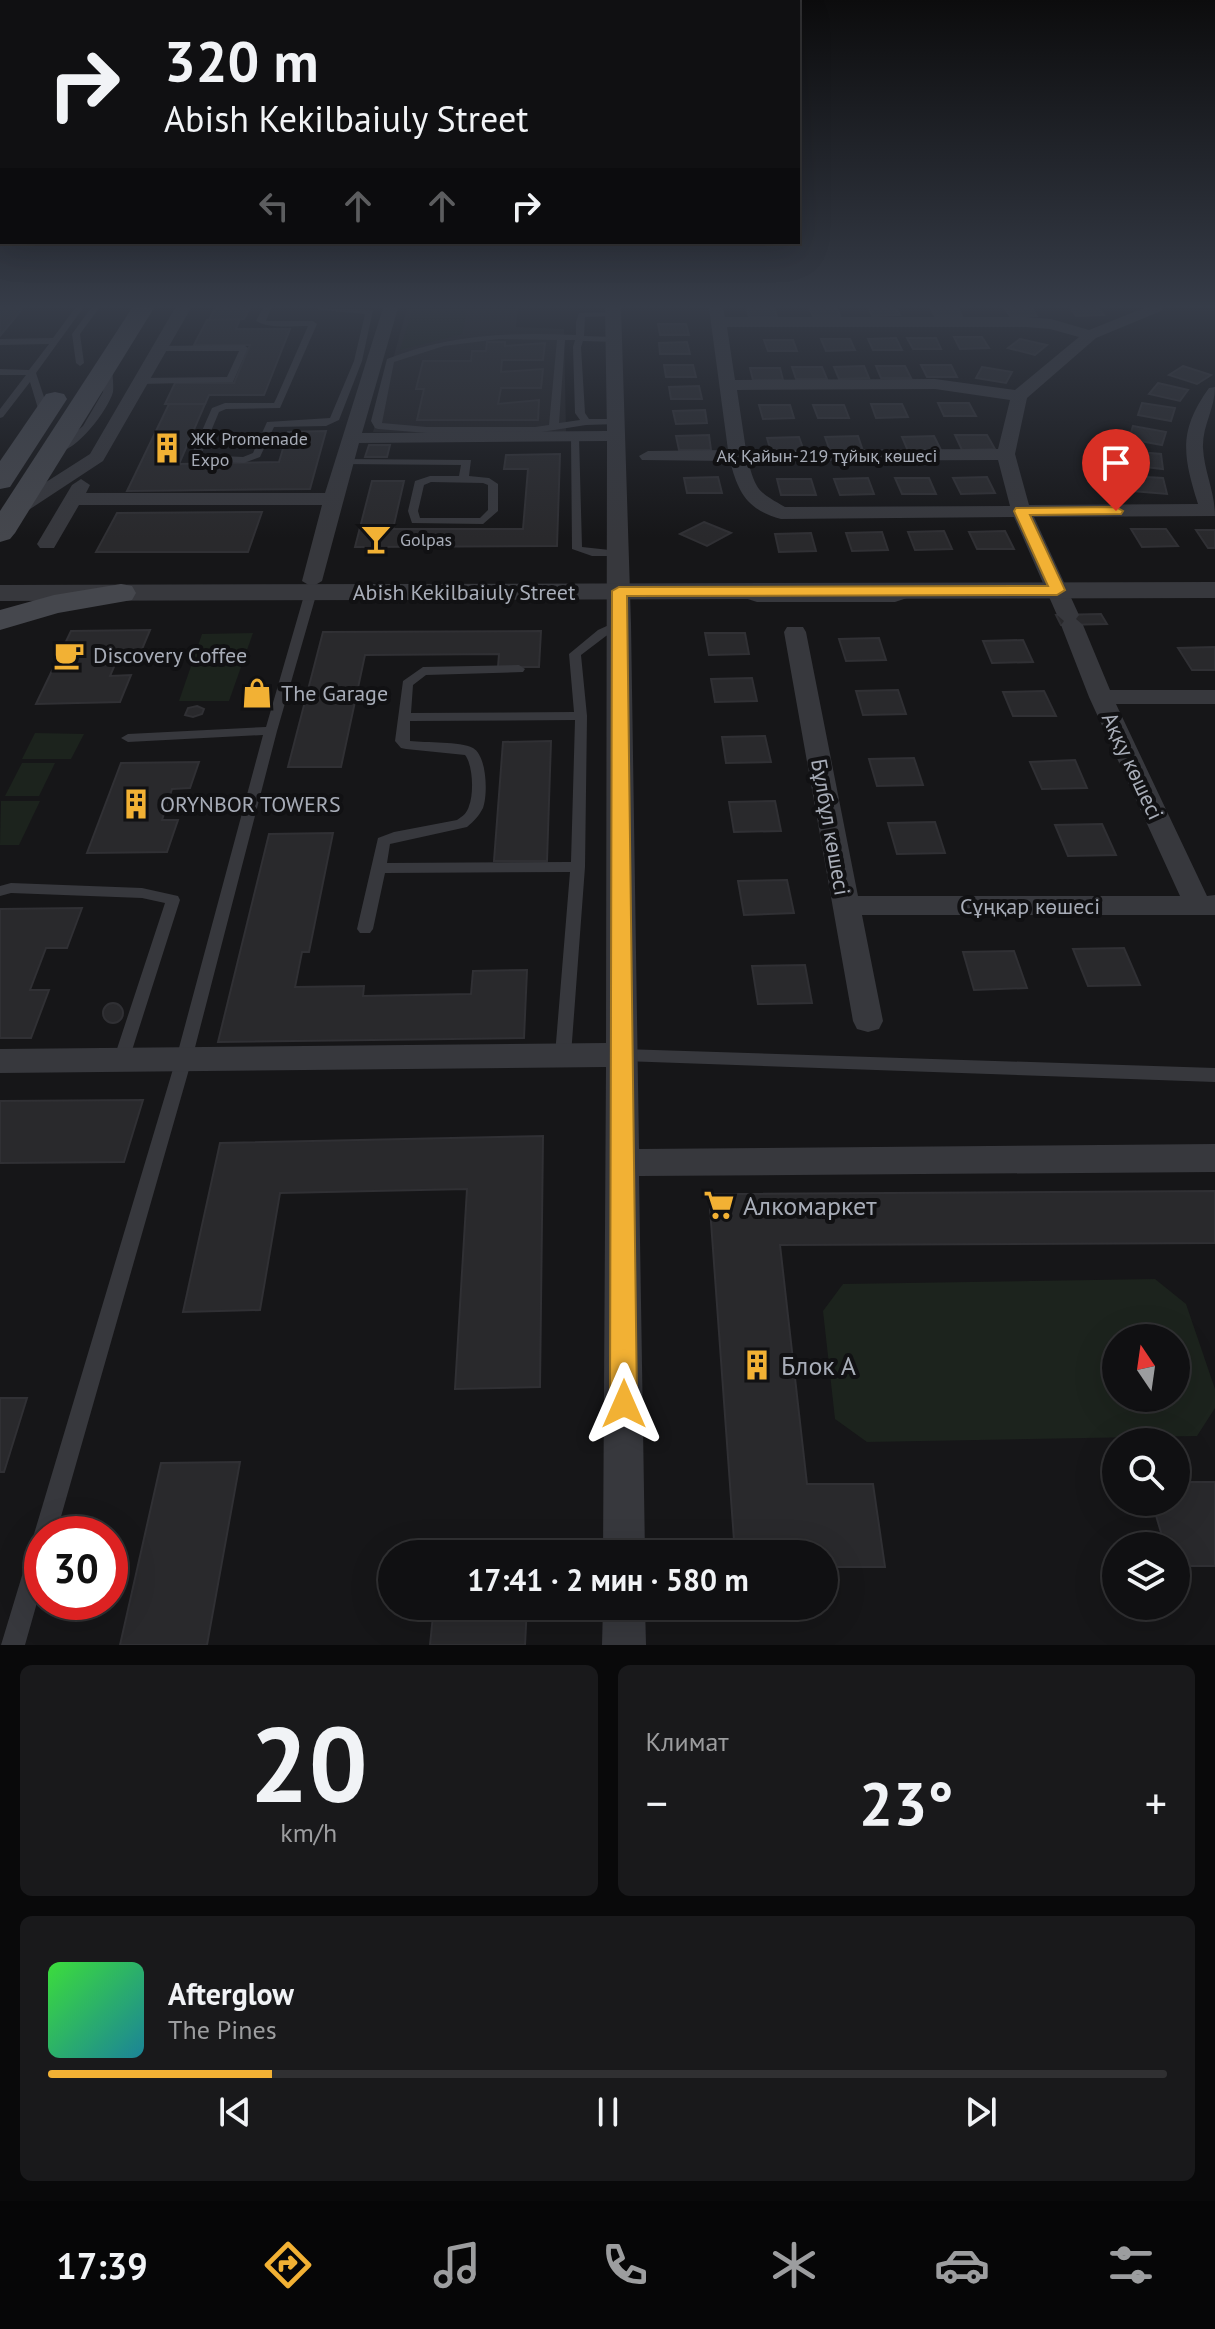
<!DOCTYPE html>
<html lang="ru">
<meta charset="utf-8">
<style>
:root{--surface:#101012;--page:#19191b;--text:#f1f3f6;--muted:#9c9d9f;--line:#303032;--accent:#f2b134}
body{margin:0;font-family:"PT Sans",sans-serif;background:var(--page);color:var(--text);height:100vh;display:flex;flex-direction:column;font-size:30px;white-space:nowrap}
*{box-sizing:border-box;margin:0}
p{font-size:26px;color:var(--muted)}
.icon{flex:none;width:44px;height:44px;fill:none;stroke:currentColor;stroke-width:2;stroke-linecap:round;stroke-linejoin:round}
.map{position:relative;height:1645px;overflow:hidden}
.side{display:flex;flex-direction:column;gap:20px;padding:20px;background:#09090a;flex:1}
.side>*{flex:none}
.top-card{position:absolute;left:0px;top:0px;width:800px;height:244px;box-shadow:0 8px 32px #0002,0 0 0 2px var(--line);background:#101012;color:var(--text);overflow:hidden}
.needle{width:52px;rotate:347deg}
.tools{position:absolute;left:1102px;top:1324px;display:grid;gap:16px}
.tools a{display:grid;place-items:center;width:88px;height:88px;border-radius:50%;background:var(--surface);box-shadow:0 8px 32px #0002,0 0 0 2px var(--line);font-size:40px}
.speed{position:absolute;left:24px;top:1516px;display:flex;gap:16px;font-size:40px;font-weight:700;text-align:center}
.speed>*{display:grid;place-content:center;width:104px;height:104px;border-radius:50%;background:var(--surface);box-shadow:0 8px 32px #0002,0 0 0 2px var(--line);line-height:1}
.speed .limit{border:12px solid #d22;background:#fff;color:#111}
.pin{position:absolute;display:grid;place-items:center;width:68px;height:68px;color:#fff;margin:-82px -34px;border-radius:50% 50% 50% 0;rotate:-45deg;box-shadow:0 0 8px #0007}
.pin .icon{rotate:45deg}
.me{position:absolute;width:88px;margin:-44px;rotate:0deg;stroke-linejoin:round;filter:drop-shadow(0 0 6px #0008)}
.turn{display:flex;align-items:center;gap:28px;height:168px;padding:0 32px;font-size:36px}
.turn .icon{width:104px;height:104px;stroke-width:2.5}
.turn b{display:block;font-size:56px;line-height:68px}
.lanes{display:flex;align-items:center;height:76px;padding:0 32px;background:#0003;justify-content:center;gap:40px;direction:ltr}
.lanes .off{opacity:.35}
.big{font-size:60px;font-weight:700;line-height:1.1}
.side .tile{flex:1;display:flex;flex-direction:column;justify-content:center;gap:12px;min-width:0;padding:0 28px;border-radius:12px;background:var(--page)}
.side .dial{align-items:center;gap:0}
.dial b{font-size:104px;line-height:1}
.song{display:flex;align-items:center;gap:24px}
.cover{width:96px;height:96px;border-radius:12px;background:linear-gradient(135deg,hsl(120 70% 55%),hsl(190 70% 35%))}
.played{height:8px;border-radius:4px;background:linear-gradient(90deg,var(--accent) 20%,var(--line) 20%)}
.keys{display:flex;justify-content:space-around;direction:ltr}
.heat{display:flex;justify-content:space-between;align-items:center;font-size:44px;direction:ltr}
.side .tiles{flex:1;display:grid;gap:20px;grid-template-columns:1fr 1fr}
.tile:last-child{grid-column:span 2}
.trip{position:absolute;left:378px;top:1540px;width:460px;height:80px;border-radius:40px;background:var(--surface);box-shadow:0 8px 32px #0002,0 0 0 2px var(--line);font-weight:700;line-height:80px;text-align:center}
.menu{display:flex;height:128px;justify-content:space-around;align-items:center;background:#060607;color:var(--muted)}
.menu .icon{width:56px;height:56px}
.menu .selected{color:var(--accent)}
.menu b{font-size:36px;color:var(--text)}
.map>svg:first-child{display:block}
</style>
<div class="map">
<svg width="1215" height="1645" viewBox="0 0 1215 1645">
<rect width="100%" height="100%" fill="#161618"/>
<polygon fill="#222225" points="407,308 518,308 516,327 564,329 566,432 373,432"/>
<g fill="#1c231d" fill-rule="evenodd">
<polygon points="413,308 468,308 462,334 400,350"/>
<polygon points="253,633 229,701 179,701 202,634"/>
<polygon points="35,733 84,734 71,759 22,759"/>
<polygon points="22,763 55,763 39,796 5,796"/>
<polygon points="1,801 40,801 19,845 0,845"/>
<path d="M1155,1279L1186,1304L1215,1389V1408L1197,1436L867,1442L835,1419L823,1311L843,1284ZM1116,1338H1176V1398H1116Z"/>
</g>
<g fill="#29292c" stroke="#303034" stroke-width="2">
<polygon points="0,308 23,308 0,336"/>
<polygon points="215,308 250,308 244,319 209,320"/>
<polygon points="747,308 774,308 777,317 749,317"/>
<polygon points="809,308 837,308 840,316 813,316"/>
<polygon points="869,308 896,308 900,315 872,316"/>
<polygon points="930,308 958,308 962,316 935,316"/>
<polygon points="1004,308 1032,308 1037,316 1010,316"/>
<polygon points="1070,308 1098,308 1104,315 1076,316"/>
<polygon points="240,319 236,329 290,329 264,395 209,395 205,404 165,404 175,383 234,383 250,345 194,345 207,320"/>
<polygon points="658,324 686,324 689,335 660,335"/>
<polygon points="954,337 982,337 989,348 960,349"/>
<polygon points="896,338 902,350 873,350 868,339"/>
<polygon points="907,338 936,338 941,349 913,349"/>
<polygon points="821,339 850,339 855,350 826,351"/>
<polygon points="1020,339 1047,345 1035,355 1008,348"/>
<polygon points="764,340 793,340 797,351 768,351"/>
<polygon points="487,342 505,342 505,346 545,343 543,360 502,360 501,372 543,369 541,388 501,388 498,404 539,400 538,420 417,420 424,389 416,389 423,361 471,361 472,351 486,351"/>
<polygon points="687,342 690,354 660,354 659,343"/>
<polygon points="664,365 693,365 696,377 666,377"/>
<polygon points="921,365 951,365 957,377 927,377"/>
<polygon points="864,366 869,378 839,379 834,367"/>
<polygon points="876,366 905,366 911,378 881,378"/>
<polygon points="1183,366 1211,375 1197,384 1169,375"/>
<polygon points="792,367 822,367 827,379 796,379"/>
<polygon points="982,367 1012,372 1006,383 976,378"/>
<polygon points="750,368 780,368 783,380 753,380"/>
<polygon points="1158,383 1188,390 1180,401 1149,394"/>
<polygon points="699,386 702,399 671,399 669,387"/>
<polygon points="938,403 969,403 976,416 944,416"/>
<polygon points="1142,403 1175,408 1171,421 1138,415"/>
<polygon points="169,404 205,404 179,464 279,462 288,432 326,431 310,489 127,491"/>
<polygon points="871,404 902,404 908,417 876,418"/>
<polygon points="759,405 790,405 794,418 763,419"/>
<polygon points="813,405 844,405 849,418 818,418"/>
<polygon points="705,410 707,423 676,424 673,411"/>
<polygon points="1133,426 1166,432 1162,445 1129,439"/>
<polygon points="709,435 711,450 679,450 676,436"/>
<polygon points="955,435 987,435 995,449 962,450"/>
<polygon points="858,436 863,451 830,451 825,437"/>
<polygon points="934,436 941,450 908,451 902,437"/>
<polygon points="799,437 804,451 771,452 767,438"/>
<polygon points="369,445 390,445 387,457 365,457"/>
<polygon points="1127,451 1161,454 1163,469 1128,465"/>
<polygon points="560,454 557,546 355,547 372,481 404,481 393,529 523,529 528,469 504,469 506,455"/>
<polygon points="1128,476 1163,478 1167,494 1132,491"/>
<polygon points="718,477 722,493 687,493 684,478"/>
<polygon points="987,477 995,493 961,494 953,478"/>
<polygon points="868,478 874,494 840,495 834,479"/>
<polygon points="895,478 929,478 936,494 902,494"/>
<polygon points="777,479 811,479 816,495 781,495"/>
<polygon points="262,512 248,552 96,552 117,513"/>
<polygon points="704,522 731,533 707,546 680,534"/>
<polygon points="1131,529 1166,529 1178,546 1142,547"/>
<polygon points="1196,530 1215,530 1215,548 1208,548"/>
<polygon points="944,531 952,549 915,550 908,532"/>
<polygon points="1005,531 1014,549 977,549 969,532"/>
<polygon points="882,532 888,550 852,551 846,533"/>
<polygon points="811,533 816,551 779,552 775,534"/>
<polygon points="1101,614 1107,624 1061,625 1056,615"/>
<polygon points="150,630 140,654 119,655 110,676 131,675 120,702 36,704 71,631"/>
<polygon points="541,631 539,667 498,667 499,654 365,655 341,767 288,767 323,632"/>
<polygon points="705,633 745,633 749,654 709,655"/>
<polygon points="879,638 886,660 846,661 839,639"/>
<polygon points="1023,640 1033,662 992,663 983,641"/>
<polygon points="1215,647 1215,670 1192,670 1178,648"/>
<polygon points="752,678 757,701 715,702 711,679"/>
<polygon points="898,690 906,714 863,715 856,691"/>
<polygon points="1044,691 1056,716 1013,716 1003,692"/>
<polygon points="197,706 204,709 202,714 193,717 185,715 188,708"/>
<polygon points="765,736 771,762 726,763 722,737"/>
<polygon points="551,741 547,861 494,861 503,742"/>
<polygon points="914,758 923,785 877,786 869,759"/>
<polygon points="1075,760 1087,788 1042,789 1030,762"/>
<polygon points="199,762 190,788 172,789 162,820 178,820 167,852 87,853 121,763"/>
<polygon points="775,801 781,831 734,832 729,802"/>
<polygon points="935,822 945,853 897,854 888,823"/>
<polygon points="1102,824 1116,855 1068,856 1055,825"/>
<polygon points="333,833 309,952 302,952 295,987 364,986 363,996 471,994 473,971 527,970 524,1038 218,1042 269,834"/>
<polygon points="787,880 794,913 744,915 738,881"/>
<polygon points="82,908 67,948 46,948 30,990 49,990 31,1038 0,1038 0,909"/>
<polygon points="1124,948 1140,985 1088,986 1073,949"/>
<polygon points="1014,951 1027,988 974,990 963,952"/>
<polygon points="805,965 812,1003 758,1004 752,966"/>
<circle cx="113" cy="1013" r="10"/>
<polygon points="143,1100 124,1162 0,1163 0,1101"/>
<polygon points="543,1136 540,1387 455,1389 467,1189 280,1193 260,1310 183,1312 220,1143"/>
<polygon points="1215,1191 1215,1243 780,1245 807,1484 873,1484 885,1567 824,1567 824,1554 735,1554 709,1194"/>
<polygon points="0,1398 27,1398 4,1472 0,1472"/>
<polygon points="240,1462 207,1645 120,1645 161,1463"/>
<polygon points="1176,1482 1215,1482 1215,1566 1176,1566 1176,1546 1165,1546 1152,1502 1176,1502"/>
<polygon points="434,1606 527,1606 525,1645 430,1645"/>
</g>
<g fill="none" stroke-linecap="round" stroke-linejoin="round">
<g fill="#37383d" fill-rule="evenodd">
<polygon points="75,308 83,308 36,373 50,415 45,418 40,415 30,382 3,417 0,418 0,409 26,375 0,375 0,369 29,370 49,344 0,345 0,339 53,338"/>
<polygon points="91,308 99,308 80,334 84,363 80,366 76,363 72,334"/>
<path d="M263,308H271L266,321H313L317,324L280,408L226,409L219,412L201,455L243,457L253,453L267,422L330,418L354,361L365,314L321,310L317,308L373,310L362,361L339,420L326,426L274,427L260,457L244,463L192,460L190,458L212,408L225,403H274L276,399L308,326C291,326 270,329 256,321Z"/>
<path d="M616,312L617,314L613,316L585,317L584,336L613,337L616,338V342L583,341L581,347L585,413L589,419H614L617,420V424L586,425L535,433H427L378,429L375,428L371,421L387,359C449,334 510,332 576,335V322L579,313ZM499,339L557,340L549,425L535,427H427L382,423L394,362L444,346ZM565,340H575L573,347L575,413L580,420L559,423Z"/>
<polygon points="244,345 248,348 233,382 140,384 136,381 140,378 227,377 239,351 159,351 156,350 156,346"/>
<path d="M105,363L112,365C112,373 114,384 113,392C108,410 76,452 57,452V448L83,426L103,392Z"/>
<polygon points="571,435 579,437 582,547 619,551 624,554 623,556 592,556 572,549"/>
<path d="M344,459L471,460L469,476L489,478L498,484V511L483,524L412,523L408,511L415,481L430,476H459L461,465L340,464V460ZM431,482L483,483L488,485V510L480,518H420L418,511L424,485Z"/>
<polygon points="311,589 317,592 277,731 192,1059 56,1534 42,1534 42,1585 25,1645 1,1645 31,1546 35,1538 34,1534 176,1059 263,735 128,742 121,738 128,734 266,727 305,592"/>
<polygon points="915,589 921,592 919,594 895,602 757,602 732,594 738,591 757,596 894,596"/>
<path d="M620,620L624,622V626L606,636L581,655L587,716L585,867L571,1055L569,1059L563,1061L557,1059L555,1055L570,872L385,873L373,929L370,933H360L357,929L378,838L394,832L457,820C463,816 467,813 469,806C474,793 473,765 465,755L406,749L401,748L395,741L403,681L423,667L519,665L525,669L523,672L426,675L413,685L411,713L574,712L569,654L598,630ZM575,720L571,862L387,863L390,844L467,827C474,821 479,816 483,808C488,794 487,756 473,748C460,741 426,743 410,741V721Z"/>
<polygon points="11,883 142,888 178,896 180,900 127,1066 121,1067 115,1066 113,1061 165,903 142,898 11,893 0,896 0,886"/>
<polygon points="623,1049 1215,1068 1215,1082 623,1061 617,1059 615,1055 617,1051"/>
</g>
<g fill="#37383d" fill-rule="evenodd">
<polygon points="175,308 191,308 103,461 21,515 7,515 4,511 7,507 90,454"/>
<polygon points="383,308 398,308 362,433 607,431 605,308 621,308 631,624 639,1149 1215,1144 1215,1172 639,1176 645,1554 603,1554 606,1067 0,1073 0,1049 606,1043 607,441 359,443 322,581 312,587 302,581 322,505 79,505 54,548 40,548 37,544 72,485 81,479 90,485 86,493 325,493"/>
<path d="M709,308H723L725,317H1026L1051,319L1089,330L1144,308H1163L1161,311L1096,338L1027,398L1015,454L1029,505L1198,504C1183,456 1178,431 1209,388L1215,387C1215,409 1202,426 1203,448C1204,471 1215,492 1215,516L1034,517L1079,615L1076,619L1083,625L1110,690H1215V704H1116L1207,896L1215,895V915H862L883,1021L879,1029L868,1032L857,1029L853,1021L784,632L787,627H803L806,632L858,896H1180L1089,697L1061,625L1064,621L1057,615L1014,517L781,519C747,510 738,492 730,461L642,460L639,456L648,451L728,450ZM727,327H1026L1050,329L1079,337L1015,390L935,379L735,380ZM935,389L1010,400L998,449L746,450L737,390ZM998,460L1010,506L785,507C758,492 756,490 748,461Z"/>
<polygon points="603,1606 645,1606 646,1645 602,1645"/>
</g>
<polygon fill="#37383d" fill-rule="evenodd" points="1215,582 1215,598 0,601 0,585"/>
<g fill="#45474d" fill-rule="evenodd">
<polygon points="132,308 154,308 15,533 10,539 0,542 0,511"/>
<polygon points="55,392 64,394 67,399 10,487 0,489 0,461 46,394"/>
<polygon points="121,584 132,586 136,593 132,600 58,613 0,630 0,610 54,595"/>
</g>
</g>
<linearGradient id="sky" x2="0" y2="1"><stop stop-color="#0c0c0d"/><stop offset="0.57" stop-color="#363c48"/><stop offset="1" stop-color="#363c48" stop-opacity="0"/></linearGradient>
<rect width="1215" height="538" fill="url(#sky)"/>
<polygon fill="#f2b134" stroke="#9d7322" stroke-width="2" points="1116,507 1123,511 1121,514 1030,515 1065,590 1057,595 627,596 637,1404 633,1413 624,1416 614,1413 610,1404 612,591 619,587 1048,586 1014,511 1016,508"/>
<defs>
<g id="building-bare" transform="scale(2.4)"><path d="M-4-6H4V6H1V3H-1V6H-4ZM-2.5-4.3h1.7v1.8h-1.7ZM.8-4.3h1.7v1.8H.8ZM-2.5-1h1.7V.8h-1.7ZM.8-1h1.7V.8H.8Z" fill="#f2b134" stroke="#111113" stroke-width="2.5" paint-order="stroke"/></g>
<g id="bar-bare" transform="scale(2.4)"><path d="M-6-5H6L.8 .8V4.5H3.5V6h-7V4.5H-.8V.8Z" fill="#f2b134" stroke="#111113" stroke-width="2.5" paint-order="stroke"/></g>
<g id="cafe-bare" transform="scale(2.4)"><path d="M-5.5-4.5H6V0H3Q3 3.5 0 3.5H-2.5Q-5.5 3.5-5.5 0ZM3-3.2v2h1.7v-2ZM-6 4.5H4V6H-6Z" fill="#f2b134" stroke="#111113" stroke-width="2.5" paint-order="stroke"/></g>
<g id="shop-bare" transform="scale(2.4)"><path d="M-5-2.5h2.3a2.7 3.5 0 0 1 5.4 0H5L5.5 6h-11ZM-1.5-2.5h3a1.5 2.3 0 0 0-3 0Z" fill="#f2b134" stroke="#111113" stroke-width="2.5" paint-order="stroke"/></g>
<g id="supermarket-bare" transform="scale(2.4)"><path d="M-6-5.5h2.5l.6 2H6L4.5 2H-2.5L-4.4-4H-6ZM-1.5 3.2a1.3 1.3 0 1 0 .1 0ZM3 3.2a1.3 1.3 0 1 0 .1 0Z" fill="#f2b134" stroke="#111113" stroke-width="2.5" paint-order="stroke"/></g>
</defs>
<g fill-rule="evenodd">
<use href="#building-bare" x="167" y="448"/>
<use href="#bar-bare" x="376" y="539"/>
<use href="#cafe-bare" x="69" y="655"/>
<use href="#shop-bare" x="257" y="693"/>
<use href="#building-bare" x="136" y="804"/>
<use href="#supermarket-bare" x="719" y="1205"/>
<use href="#building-bare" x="757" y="1365"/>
</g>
<g text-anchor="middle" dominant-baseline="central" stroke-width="8" stroke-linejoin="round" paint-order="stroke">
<g font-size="18" fill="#a8adb8" stroke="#111113" text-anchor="start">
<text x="191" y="438">ЖК Promenade<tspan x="191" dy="21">Expo</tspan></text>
<text x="400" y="539">Golpas</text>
</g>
<g font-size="18" fill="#a8adb8" stroke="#111113">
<text x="827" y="455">Ақ Қайын-219 тұйық көшесі</text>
</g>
<g font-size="22" fill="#a8adb8" stroke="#111113">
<text x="464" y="592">Abish Kekilbaiuly Street</text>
<text transform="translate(1133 766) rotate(65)">Аққу көшесі</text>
<text transform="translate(831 827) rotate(80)">Бұлбұл көшесі</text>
<text x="1030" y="906">Сұңқар көшесі</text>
</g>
<g font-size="22" fill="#a8adb8" stroke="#111113" text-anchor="start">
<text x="93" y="655">Discovery Coffee</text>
<text x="281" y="693">The Garage</text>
<text x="160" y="804">ORYNBOR TOWERS</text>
</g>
<g font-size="26" fill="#a8adb8" stroke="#111113" text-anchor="start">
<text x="743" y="1205">Алкомаркет</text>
<text x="781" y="1365">Блок А</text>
</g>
</g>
</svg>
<div class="tools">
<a><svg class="needle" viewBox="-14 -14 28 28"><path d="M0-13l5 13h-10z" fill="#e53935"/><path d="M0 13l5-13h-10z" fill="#9c9d9f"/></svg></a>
<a><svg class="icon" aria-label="search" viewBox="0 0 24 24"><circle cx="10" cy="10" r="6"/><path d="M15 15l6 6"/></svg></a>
<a><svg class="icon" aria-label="layers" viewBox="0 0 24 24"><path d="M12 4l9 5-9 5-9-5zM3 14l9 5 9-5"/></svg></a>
</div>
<div class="speed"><div class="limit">30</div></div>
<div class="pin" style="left:1116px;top:511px;background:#d93025"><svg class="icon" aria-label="arrive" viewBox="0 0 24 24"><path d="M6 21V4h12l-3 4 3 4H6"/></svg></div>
<svg class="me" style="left:624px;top:1404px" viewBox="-20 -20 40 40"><path d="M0-17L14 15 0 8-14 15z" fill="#f2b134" stroke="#fff" stroke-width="4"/></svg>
<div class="trip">17:41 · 2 мин · 580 m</div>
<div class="top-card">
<div class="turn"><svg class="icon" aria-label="right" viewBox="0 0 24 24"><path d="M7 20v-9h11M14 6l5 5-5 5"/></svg><div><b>320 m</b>Abish Kekilbaiuly Street</div></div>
<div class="lanes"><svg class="icon off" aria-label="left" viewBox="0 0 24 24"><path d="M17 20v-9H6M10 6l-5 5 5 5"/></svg><svg class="icon off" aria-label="ahead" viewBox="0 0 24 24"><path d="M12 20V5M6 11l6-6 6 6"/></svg><svg class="icon off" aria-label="ahead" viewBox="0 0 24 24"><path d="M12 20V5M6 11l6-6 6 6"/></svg><svg class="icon" aria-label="right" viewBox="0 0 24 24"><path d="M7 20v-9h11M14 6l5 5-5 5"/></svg></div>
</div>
</div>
<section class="side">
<div class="tiles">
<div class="tile dial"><b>20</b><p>km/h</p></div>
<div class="tile"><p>Климат</p>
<div class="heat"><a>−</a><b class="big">23°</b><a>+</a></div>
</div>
<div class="tile">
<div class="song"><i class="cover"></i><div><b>Afterglow</b><p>The Pines</p></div></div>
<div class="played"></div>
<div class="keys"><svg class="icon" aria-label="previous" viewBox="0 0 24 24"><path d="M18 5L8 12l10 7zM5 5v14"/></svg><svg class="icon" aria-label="pause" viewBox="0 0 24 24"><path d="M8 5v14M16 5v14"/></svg><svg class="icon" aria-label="next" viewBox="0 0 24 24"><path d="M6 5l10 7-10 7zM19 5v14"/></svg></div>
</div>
</div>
</section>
<nav class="menu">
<b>17:39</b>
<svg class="icon selected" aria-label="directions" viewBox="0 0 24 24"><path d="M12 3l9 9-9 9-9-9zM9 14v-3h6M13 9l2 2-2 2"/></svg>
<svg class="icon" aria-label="music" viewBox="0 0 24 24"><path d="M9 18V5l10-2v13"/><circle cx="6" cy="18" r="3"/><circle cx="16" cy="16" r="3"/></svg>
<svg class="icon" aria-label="phone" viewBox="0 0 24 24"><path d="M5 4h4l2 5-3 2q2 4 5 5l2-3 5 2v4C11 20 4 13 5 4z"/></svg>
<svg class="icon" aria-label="climate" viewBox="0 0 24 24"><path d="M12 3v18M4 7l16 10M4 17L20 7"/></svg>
<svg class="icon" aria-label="car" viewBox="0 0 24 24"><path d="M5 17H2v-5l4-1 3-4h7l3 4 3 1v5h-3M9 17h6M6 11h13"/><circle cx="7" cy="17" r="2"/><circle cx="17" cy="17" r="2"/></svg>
<svg class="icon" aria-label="filters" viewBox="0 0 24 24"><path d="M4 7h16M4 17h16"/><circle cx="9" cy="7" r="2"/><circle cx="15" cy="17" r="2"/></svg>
</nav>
